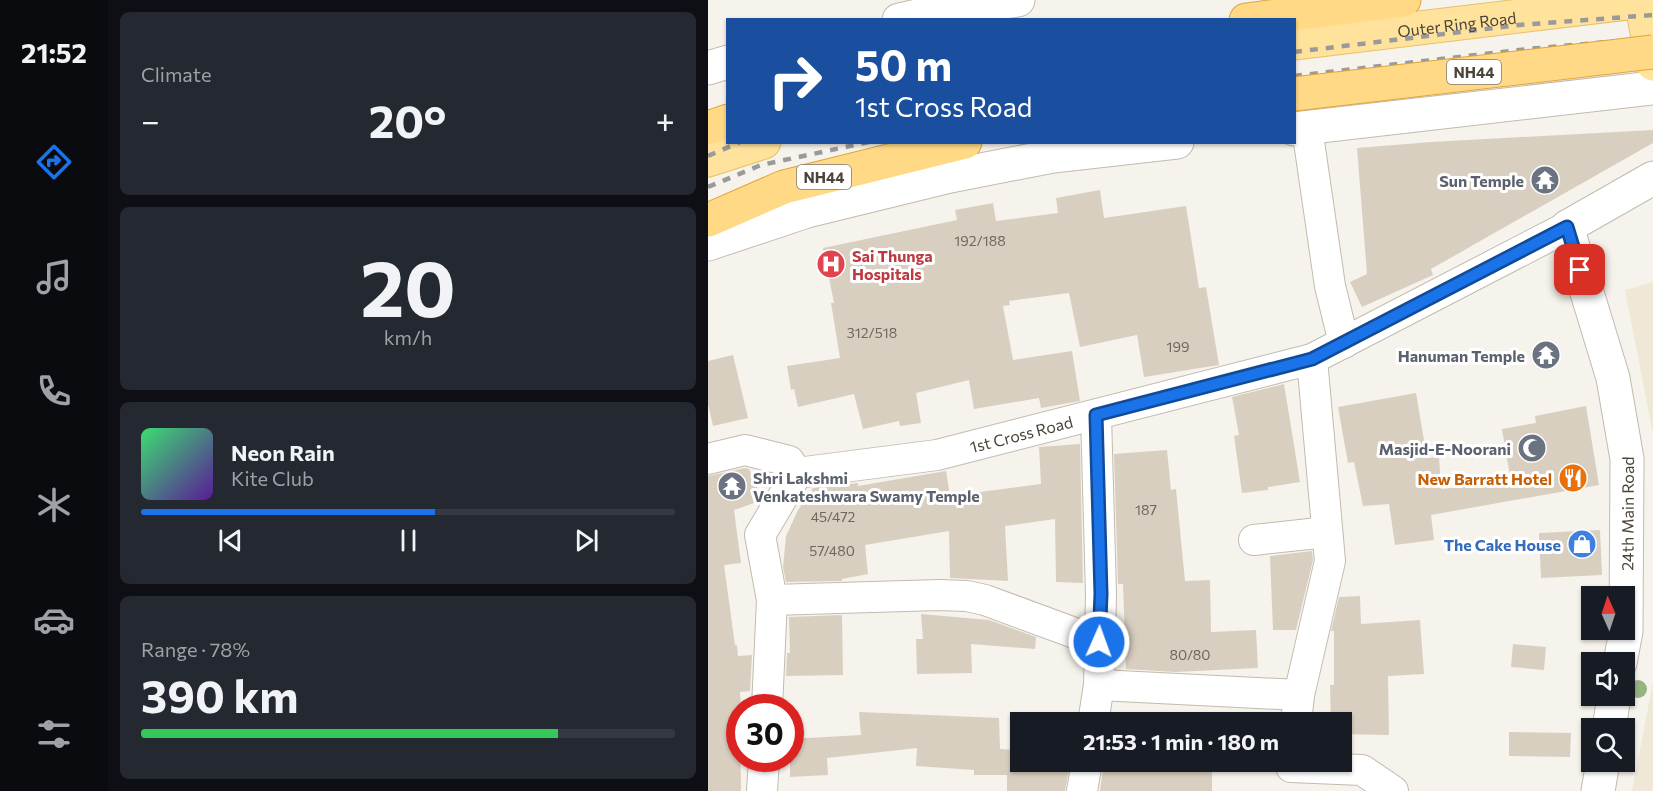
<!DOCTYPE html>
<meta charset="utf-8">
<style>
:root{--surface:#171b24;--page:#242831;--text:#f1f3f6;--muted:#9ea1a6;--line:#363941;--accent:#1a73e8}
body{margin:0;font-family:Commissioner,sans-serif;background:var(--page);color:var(--text);height:100vh;display:flex;flex-direction:column;font-size:22px;white-space:nowrap}
*{box-sizing:border-box;margin:0}
p{font-size:20px;color:var(--muted)}
.icon{flex:none;width:33px;height:33px;fill:none;stroke:currentColor;stroke-width:2;stroke-linecap:round;stroke-linejoin:round}
.map{position:relative;flex:1;overflow:hidden}
.side{display:flex;flex-direction:column;gap:12px;padding:12px;background:#0d0f14;width:600px}
.side>*{flex:none}
.top-card{position:absolute;left:18px;top:18px;width:570px;height:126px;border-radius:0px;box-shadow:0 2px 4px #0004;background:#1a4fa0;color:#fff;overflow:hidden}
.needle{width:39px;rotate:357deg}
.controls{position:absolute;left:873px;top:586px;display:grid;gap:12px}
.controls a{display:grid;place-items:center;width:54px;height:54px;border-radius:0px;background:var(--surface);box-shadow:0 2px 4px #0004;font-size:30px}
.speed{position:absolute;left:18px;top:694px;display:flex;gap:12px;font-size:30px;font-weight:700;text-align:center}
.speed>*{display:grid;place-content:center;width:78px;height:78px;border-radius:50%;background:var(--surface);box-shadow:0 2px 4px #0004;line-height:1}
.speed .limit{border:9px solid #d22;background:#fff;color:#111}
.pin{position:absolute;display:grid;place-items:center;width:51px;height:51px;color:#fff;margin:-26px;border-radius:12px;box-shadow:0 3px 9px #0006}
.me{position:absolute;width:66px;margin:-33px;rotate:2deg;stroke-linejoin:round;filter:drop-shadow(0 0 4px #0008)}
.turn{display:flex;align-items:center;gap:21px;height:126px;padding:0 30px;font-size:27px}
.turn .icon{width:78px;height:78px;stroke-width:2.5}
.turn b{display:block;font-size:42px;line-height:51px}
.big{font-size:45px;font-weight:700;line-height:1.1}
.side .card{flex:1;display:flex;flex-direction:column;justify-content:center;gap:9px;min-width:0;padding:0 21px;border-radius:9px;background:var(--page)}
.side .dial{align-items:center;gap:0}
.dial b{font-size:78px;line-height:1}
.song{display:flex;align-items:center;gap:18px}
.cover{width:72px;height:72px;border-radius:9px;background:linear-gradient(135deg,hsl(140 70% 55%),hsl(270 70% 35%))}
.played{height:6px;border-radius:3px;background:linear-gradient(90deg,var(--accent) 55%,var(--line) 55%)}
.keys{display:flex;justify-content:space-around;direction:ltr}
.heat{display:flex;justify-content:space-between;align-items:center;font-size:33px;direction:ltr}
.charge{height:9px;border-radius:4px;background:linear-gradient(90deg,#34c759 78%,var(--line) 0)}
.trip{position:absolute;left:302px;top:712px;width:342px;height:60px;border-radius:0px;background:var(--surface);box-shadow:0 2px 4px #0004;font-weight:700;line-height:60px;text-align:center}
main{display:flex;flex:1;min-height:0}
.dock{display:flex;flex-direction:column;width:108px;justify-content:space-around;align-items:center;background:#090b0e;color:var(--muted)}
.dock .icon{width:42px;height:42px}
.dock .active{color:var(--accent)}
.dock b{font-size:27px;color:var(--text)}
.map>svg:first-child{display:block}
</style>
<main>
<nav class="dock">
<b>21:52</b>
<svg class="icon active" aria-label="directions" viewBox="0 0 24 24"><path d="M12 3l9 9-9 9-9-9zM9 14v-3h6M13 9l2 2-2 2"/></svg>
<svg class="icon" aria-label="music" viewBox="0 0 24 24"><path d="M9 18V5l10-2v13"/><circle cx="6" cy="18" r="3"/><circle cx="16" cy="16" r="3"/></svg>
<svg class="icon" aria-label="phone" viewBox="0 0 24 24"><path d="M5 4h4l2 5-3 2q2 4 5 5l2-3 5 2v4C11 20 4 13 5 4z"/></svg>
<svg class="icon" aria-label="climate" viewBox="0 0 24 24"><path d="M12 3v18M4 7l16 10M4 17L20 7"/></svg>
<svg class="icon" aria-label="car" viewBox="0 0 24 24"><path d="M5 17H2v-5l4-1 3-4h7l3 4 3 1v5h-3M9 17h6M6 11h13"/><circle cx="7" cy="17" r="2"/><circle cx="17" cy="17" r="2"/></svg>
<svg class="icon" aria-label="filters" viewBox="0 0 24 24"><path d="M4 7h16M4 17h16"/><circle cx="9" cy="7" r="2"/><circle cx="15" cy="17" r="2"/></svg>
</nav>
<section class="side">
<div class="card"><p>Climate</p>
<div class="heat"><a>−</a><b class="big">20°</b><a>+</a></div>
</div>
<div class="card dial"><b>20</b><p>km/h</p></div>
<div class="card">
<div class="song"><i class="cover"></i><div><b>Neon Rain</b><p>Kite Club</p></div></div>
<div class="played"></div>
<div class="keys"><svg class="icon" aria-label="previous" viewBox="0 0 24 24"><path d="M18 5L8 12l10 7zM5 5v14"/></svg><svg class="icon" aria-label="pause" viewBox="0 0 24 24"><path d="M8 5v14M16 5v14"/></svg><svg class="icon" aria-label="next" viewBox="0 0 24 24"><path d="M6 5l10 7-10 7zM19 5v14"/></svg></div>
</div>
<div class="card"><p>Range · 78%</p><b class="big">390 km</b><div class="charge"></div></div>
</section>
<div class="map">
<svg width="945" height="791" viewBox="0 0 945 791">
<rect width="100%" height="100%" fill="#f6f3ec"/>
<g fill="#efe8d6">
<polygon points="945,282 945,434 917,290"/>
<polygon points="945,682 945,791 924,791"/>
</g>
<g fill="#d8cfc1">
<polygon points="945,130 945,143 723,269 725,275 654,307 642,282 659,274 649,148 723,142"/>
<polygon points="392,190 396,218 478,206 491,288 498,287 511,365 436,377 429,335 372,347 361,293 301,301 302,305 295,306 305,360 364,351 372,401 333,408 331,398 266,409 261,380 208,393 213,423 192,426 191,421 155,429 146,394 90,407 86,389 83,390 79,366 132,358 123,303 126,303 115,248 249,220 247,210 285,203 288,221 350,213 348,198"/>
<polygon points="25,355 40,418 5,426 0,404 0,361"/>
<polygon points="576,384 592,482 560,487 560,490 534,493 526,436 531,435 524,397"/>
<polygon points="708,393 719,458 731,457 733,489 803,482 794,429 828,423 827,416 878,406 891,485 723,515 726,540 687,545 681,504 655,506 646,462 640,463 630,407"/>
<polygon points="372,444 375,583 348,582 347,519 297,526 300,581 242,578 241,531 157,545 160,574 134,579 134,581 78,582 75,567 78,536 90,510 105,488 150,483 150,486 238,471 242,496 333,484 331,447"/>
<polygon points="459,450 463,490 468,489 477,581 502,580 503,632 548,630 550,668 467,672 418,669 415,584 410,584 406,454"/>
<polygon points="37,468 41,469 54,498 52,501 26,510 33,563 16,565 27,645 29,645 30,656 44,655 42,691 32,692 33,708 32,708 33,791 0,791 0,476"/>
<polygon points="892,530 894,575 833,578 831,533"/>
<polygon points="604,551 605,560 588,630 565,630 562,556"/>
<polygon points="652,596 653,624 712,620 716,674 680,676 681,735 633,734 633,723 623,723 622,685 626,685 626,631 623,631 631,597"/>
<polygon points="213,614 281,620 328,637 327,649 263,644 264,673 209,674 208,639 215,639"/>
<polygon points="134,615 135,675 78,676 79,653 82,653 81,617"/>
<polygon points="805,644 838,647 836,670 803,667"/>
<polygon points="151,712 291,718 292,749 312,750 312,762 362,762 357,791 299,791 299,775 266,775 266,770 208,766 209,748 119,758 120,775 82,777 82,739 153,735"/>
<polygon points="404,716 430,716 430,723 402,723"/>
<polygon points="801,732 863,733 862,757 801,756"/>
<polygon points="396,762 504,762 504,791 392,791"/>
</g>
<g fill="none" stroke-linecap="round" stroke-linejoin="round">
<g stroke="#c2bbae" stroke-width="32">
<g id="minor">
<polyline points="599,128 622,286 636,343"/>
<polyline points="0,459 37,450 81,461 89,473"/>
<path id="s1" d="M89,473L229,455L604,359L859,227"/>
<polyline points="546,540 619,532"/>
<polyline points="64,600 231,595 259,596 277,600 391,642"/>
<polyline points="391,685 591,695"/>
<polyline points="59,708 64,600 52,535 89,473"/>
<polyline points="385,723 391,685 393,594 388,415"/>
<polyline points="588,723 591,695 622,561 604,359"/>
<polyline points="583,767 654,770 685,791"/>
<polyline points="54,791 56,759"/>
<polyline points="374,791 379,762"/>
</g>
</g>
<g stroke="#c2bbae" stroke-width="35">
<g id="tertiary">
<polyline points="191,20 237,10 310,0"/>
<polyline points="0,68 20,62"/>
<polyline points="586,129 945,88"/>
<polyline points="0,244 99,211 242,176 345,156 469,142"/>
<path id="s2" d="M912,663L918,631L919,459L905,378L859,227L945,178"/>
<polyline points="901,729 906,696"/>
<polyline points="890,791 895,762"/>
</g>
</g>
<g stroke="#e6c16a" stroke-width="35">
<g id="primary">
<polyline points="933,0 945,64"/>
<path id="s3" d="M586,43L945,0"/>
<polyline points="0,160 56,142"/>
</g>
</g>
<g stroke="#e0a43c" stroke-width="35">
<g id="trunk">
<polyline points="538,20 696,0"/>
<polyline points="0,128 20,121"/>
<polyline points="0,220 76,187 257,142"/>
</g>
</g>
<use href="#minor" stroke="#fff" stroke-width="30"/>
<use href="#tertiary" stroke="#fff" stroke-width="33"/>
<use href="#primary" stroke="#ffe39c" stroke-width="33"/>
<use href="#trunk" stroke="#ffd985" stroke-width="33"/>
<g stroke="#9a9a9a" stroke-width="4.5" stroke-dasharray="8 8" stroke-linecap="butt">
<polyline points="586,52 811,25 945,15"/>
<polyline points="586,76 820,49 945,38"/>
<polyline points="0,156 32,142"/>
<polyline points="0,187 53,165 161,142"/>
</g>
<g stroke="#e0a43c" stroke-width="35" stroke-linecap="butt">
<polyline id="trunk-bridge" points="586,94 945,52"/>
</g>
<use href="#trunk-bridge" stroke="#ffd985" stroke-width="33"/>
</g>
<circle fill="#97b381" cx="930" cy="689" r="9"/>
<g fill="none" stroke-linecap="round" stroke-linejoin="round">
<g stroke="#114b97" stroke-width="15">
<polyline id="route" points="391,642 393,594 388,415 604,359 859,227 872,270"/>
</g>
<use href="#route" stroke="#1a73e8" stroke-width="10"/>
</g>
<defs>
<g id="temple-disc" transform="scale(1.5)"><circle r="9.5" fill="#6b7280" stroke="#fff"/><path d="M0-6L5-2H3V0L6.5 2.5H4V6H1.5V3h-3V6H-4V2.5H-6.5L-3 0V-2H-5Z" fill="#fff"/></g>
<g id="hospital-disc" transform="scale(1.5)"><circle r="9.5" fill="#e0444e" stroke="#fff"/><path d="M-5-5h3v3.5h4V-5h3V5h-3V1.5h-4V5h-3Z" fill="#fff"/></g>
<g id="mosque-disc" transform="scale(1.5)"><circle r="9.5" fill="#6b7280" stroke="#fff"/><path d="M3.5-4.9A6 6 0 1 0 3.5 4.9A5 5 0 1 1 3.5-4.9Z" fill="#fff"/></g>
<g id="restaurant-disc" transform="scale(1.5)"><circle r="9.5" fill="#e8710a" stroke="#fff"/><path d="M-5-6h1v4h1v-4h1v4h1v-4h1v5L-1.5 .5V6h-2V.5L-5-1ZM5-6V6H3V1.5H1.5Q1.5-4 5-6Z" fill="#fff"/></g>
<g id="shop-disc" transform="scale(1.5)"><circle r="9.5" fill="#3f7fe0" stroke="#fff"/><path d="M-5-2.5h2.3a2.7 3.5 0 0 1 5.4 0H5L5.5 6h-11ZM-1.5-2.5h3a1.5 2.3 0 0 0-3 0Z" fill="#fff"/></g>
</defs>
<g fill-rule="evenodd">
<use href="#temple-disc" x="837" y="180"/>
<use href="#hospital-disc" x="123" y="264"/>
<use href="#temple-disc" x="838" y="355"/>
<use href="#mosque-disc" x="824" y="448"/>
<use href="#restaurant-disc" x="865" y="478"/>
<use href="#temple-disc" x="24" y="486"/>
<use href="#shop-disc" x="874" y="544"/>
</g>
<g text-anchor="middle" dominant-baseline="central" stroke-width="6" stroke-linejoin="round" paint-order="stroke">
<g font-size="14" fill="#6e675b">
<text x="272" y="240">192/188</text>
<text x="164" y="332">312/518</text>
<text x="470" y="346">199</text>
<text x="438" y="509">187</text>
<text x="125" y="516">45/472</text>
<text x="124" y="550">57/480</text>
<text x="482" y="654">80/80</text>
</g>
<g fill="#fff" stroke="#817c74" stroke-width="1.5">
<rect x="739" y="60" width="54" height="24" rx="4.5"/>
<rect x="89" y="165" width="54" height="24" rx="4.5"/>
</g>
<g font-size="15" font-weight="bold" fill="#4b4439">
<text x="766" y="72">NH44</text>
<text x="116" y="177">NH44</text>
</g>
<g font-size="16" fill="#4b4439" stroke="#fff">
<text stroke="none"><textPath href="#s3" startOffset="164">Outer Ring Road</textPath></text>
<text stroke="none"><textPath href="#s1" startOffset="228">1st Cross Road</textPath></text>
<text stroke="none"><textPath href="#s2" startOffset="150">24th Main Road</textPath></text>
</g>
<g font-size="16" font-weight="bold" fill="#5b616d" stroke="#fff" text-anchor="end">
<text x="816" y="180">Sun Temple</text>
<text x="817" y="355">Hanuman Temple</text>
<text x="803" y="448">Masjid-E-Noorani</text>
<text x="45" y="477" text-anchor="start">Shri Lakshmi<tspan x="45" dy="18">Venkateshwara Swamy Temple</tspan></text>
</g>
<g font-size="16" font-weight="bold" fill="#be3a42" stroke="#fff" text-anchor="start">
<text x="144" y="255">Sai Thunga<tspan x="144" dy="18">Hospitals</tspan></text>
</g>
<g font-size="16" font-weight="bold" fill="#c56008" stroke="#fff" text-anchor="end">
<text x="844" y="478">New Barratt Hotel</text>
</g>
<g font-size="16" font-weight="bold" fill="#366cbe" stroke="#fff" text-anchor="end">
<text x="853" y="544">The Cake House</text>
</g>
</g>
</svg>
<div class="controls">
<a><svg class="needle" viewBox="-14 -14 28 28"><path d="M0-13l5 13h-10z" fill="#e53935"/><path d="M0 13l5-13h-10z" fill="#9ea1a6"/></svg></a>
<a><svg class="icon" aria-label="sound" viewBox="0 0 24 24"><path d="M4 9h4l5-4v14l-5-4H4zM17 9q2 3 0 6"/></svg></a>
<a><svg class="icon" aria-label="search" viewBox="0 0 24 24"><circle cx="10" cy="10" r="6"/><path d="M15 15l6 6"/></svg></a>
</div>
<div class="speed"><div class="limit">30</div></div>
<div class="pin" style="left:872px;top:270px;background:#d93025"><svg class="icon" aria-label="arrive" viewBox="0 0 24 24"><path d="M6 21V4h12l-3 4 3 4H6"/></svg></div>
<svg class="me" style="left:391px;top:642px" viewBox="-20 -20 40 40"><circle r="17" fill="#1a73e8" stroke="#fff" stroke-width="3"/><path d="M0-11L8 9 0 5-8 9z" fill="#fff"/></svg>
<div class="trip">21:53 · 1 min · 180 m</div>
<div class="top-card">
<div class="turn"><svg class="icon" aria-label="right" viewBox="0 0 24 24"><path d="M7 20v-9h11M14 6l5 5-5 5"/></svg><div><b>50 m</b>1st Cross Road</div></div>
</div>
</div>
</main>
